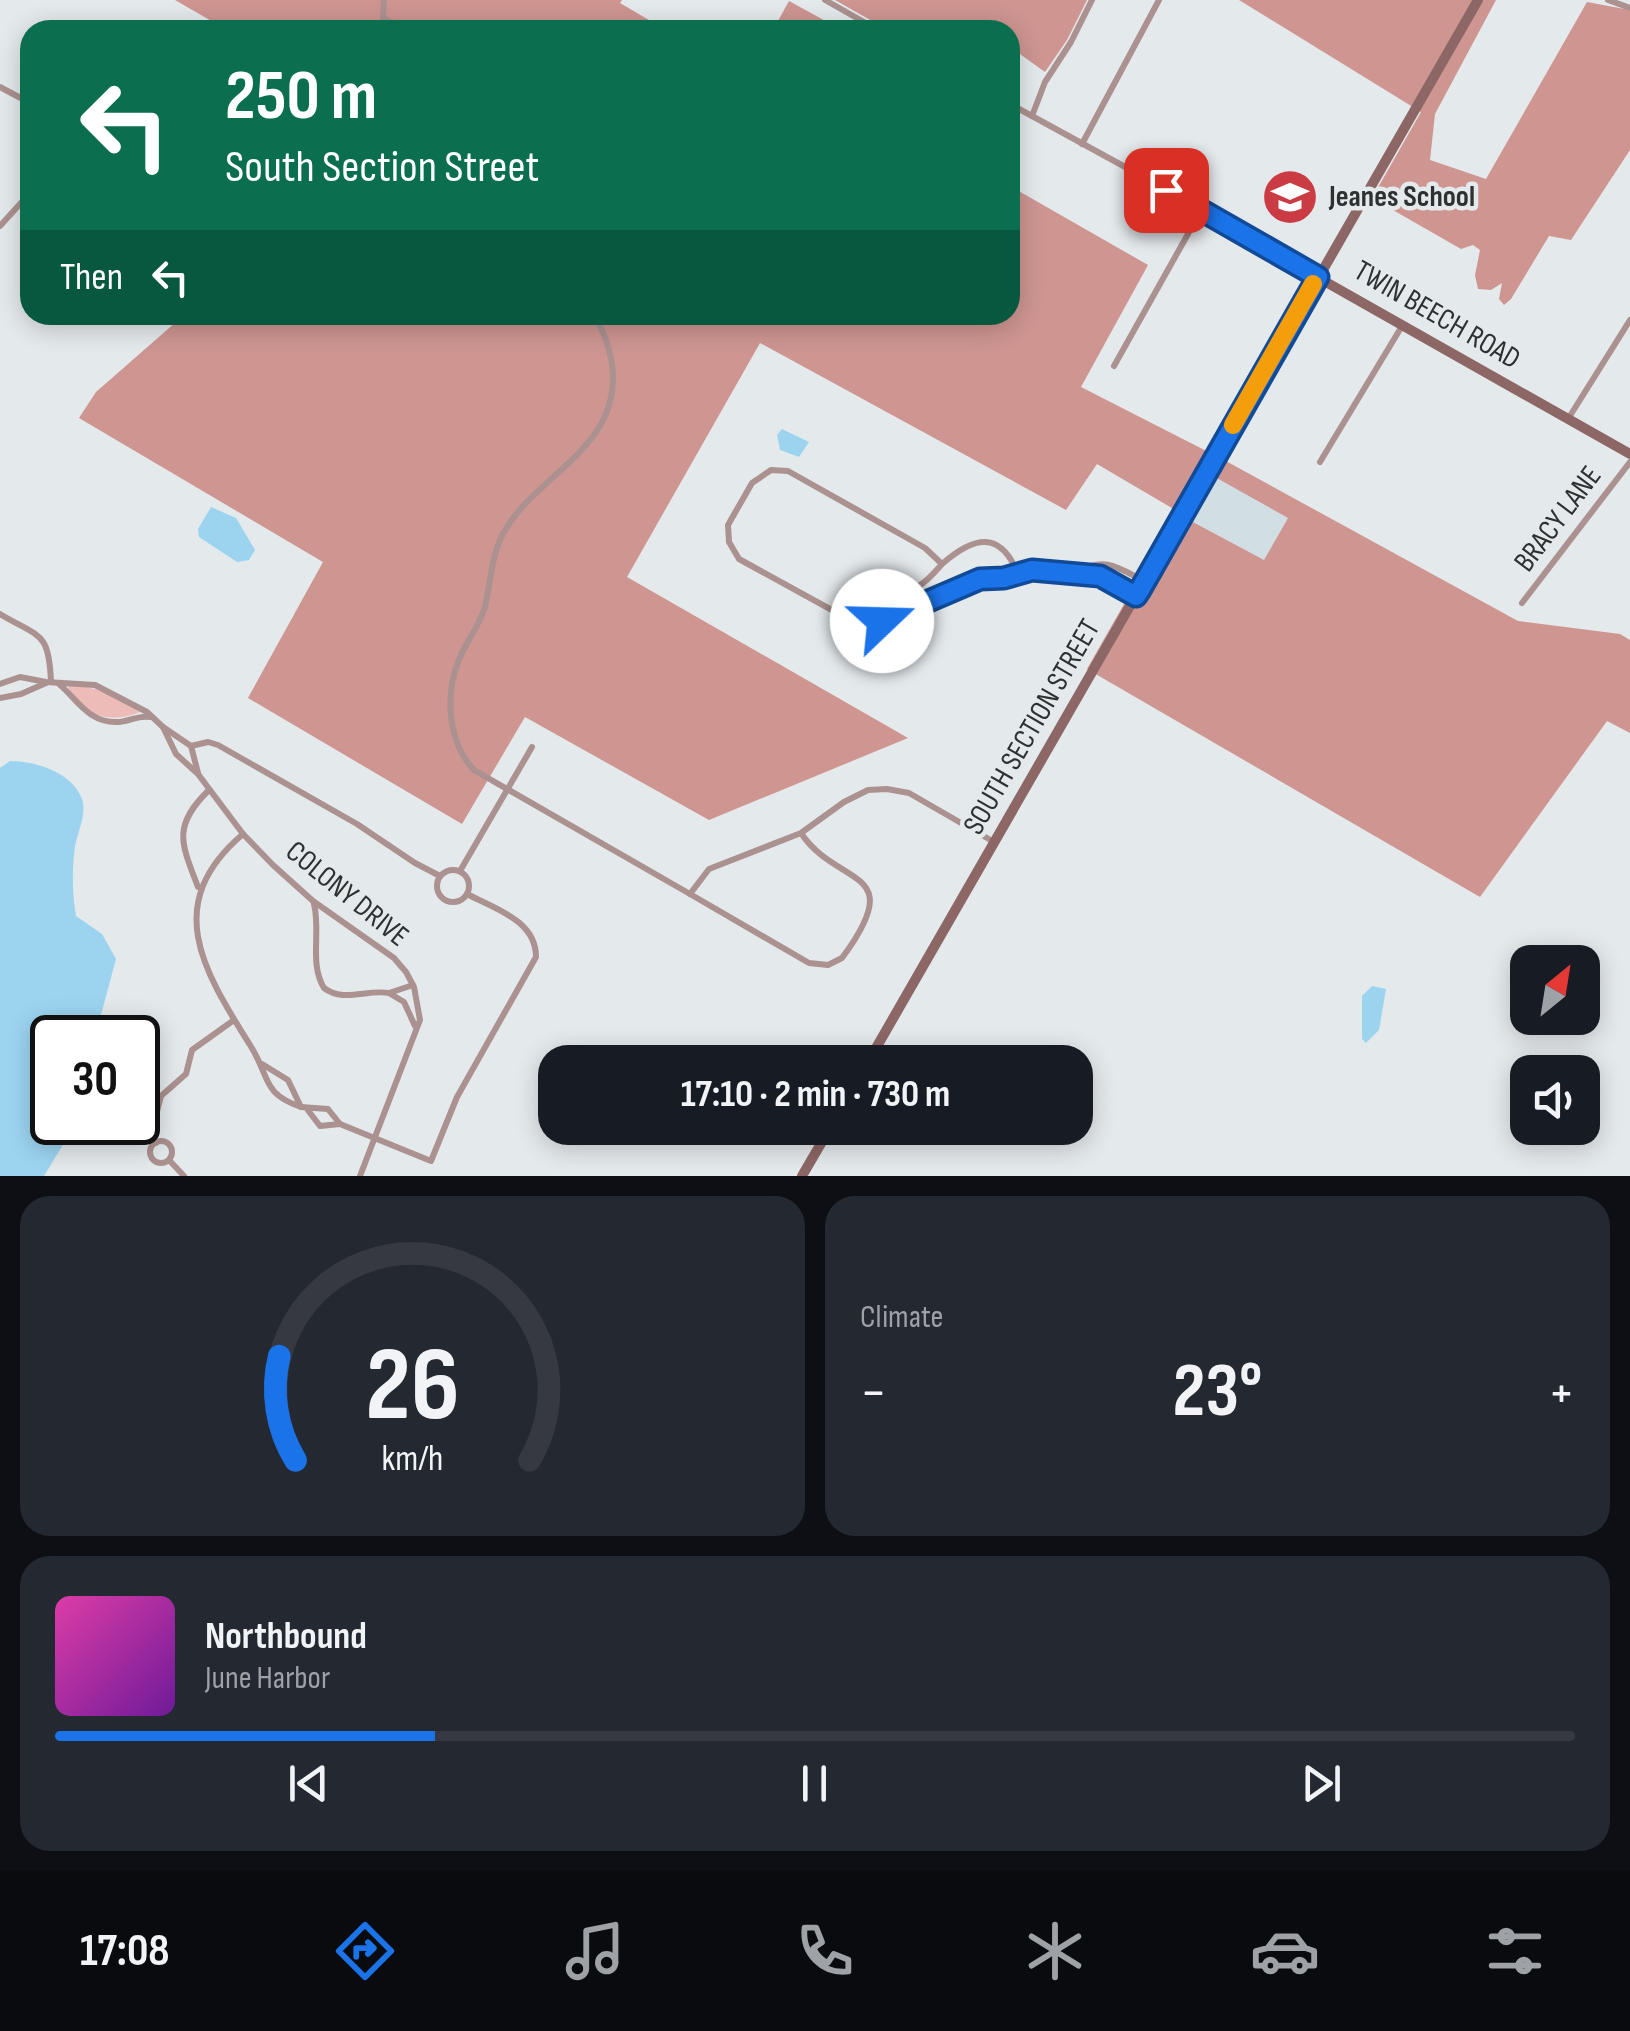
<!DOCTYPE html>
<meta charset="utf-8">
<style>
:root{--surface:#171b24;--page:#242831;--text:#f1f3f6;--muted:#9ea1a6;--line:#363941;--accent:#1a73e8}
body{margin:0;font-family:"Sofia Sans Condensed",sans-serif;background:var(--page);color:var(--text);height:100vh;display:flex;flex-direction:column;font-size:38px;white-space:nowrap}
*{box-sizing:border-box;margin:0}
p{font-size:32px;color:var(--muted)}
.icon{flex:none;width:55px;height:55px;fill:none;stroke:currentColor;stroke-width:2;stroke-linecap:round;stroke-linejoin:round}
.map{position:relative;height:1176px;overflow:hidden}
.side{display:flex;flex-direction:column;gap:20px;padding:20px;background:#0d0f14;flex:1}
.side>*{flex:none}
.banner{position:absolute;left:20px;top:20px;width:1000px;height:305px;border-radius:30px;box-shadow:0 5px 25px #0003;background:#0b6e4f;color:#fff;overflow:hidden}
.needle{width:65px;rotate:30deg}
.fabs{position:absolute;left:1510px;top:945px;display:grid;gap:20px}
.fabs a{display:grid;place-items:center;width:90px;height:90px;border-radius:20px;background:var(--surface);box-shadow:0 5px 25px #0003;font-size:50px}
.speed{position:absolute;left:30px;top:1015px;display:flex;gap:20px;font-size:50px;font-weight:700;text-align:center}
.speed>*{display:grid;place-content:center;width:130px;height:130px;border-radius:50%;background:var(--surface);box-shadow:0 5px 25px #0003;line-height:1}
.speed .limit{border:5px solid #111;border-radius:15px;background:#fff;color:#111}
.pin{position:absolute;display:grid;place-items:center;width:85px;height:85px;color:#fff;margin:-42px;border-radius:20px;box-shadow:0 5px 15px #0006}
.me{position:absolute;width:110px;margin:-55px;rotate:69deg;stroke-linejoin:round;filter:drop-shadow(0 0 8px #0008)}
.turn{display:flex;align-items:center;gap:35px;height:210px;padding:0 40px;font-size:45px}
.turn .icon{width:130px;height:130px;stroke-width:2.5}
.turn b{display:block;font-size:70px;line-height:85px}
.then{display:flex;align-items:center;height:95px;padding:0 40px;background:#0003;gap:20px;font-size:38px}
.big{font-size:75px;font-weight:700;line-height:1.1}
.side .card{flex:1;display:flex;flex-direction:column;justify-content:center;gap:15px;min-width:0;padding:0 35px;border-radius:30px;background:var(--page)}
.side .dial{align-items:center;gap:0}
.dial svg{height:260px;overflow:visible;fill:none;stroke:var(--line);stroke-width:7;stroke-linecap:round;text-anchor:middle}
.dial text{fill:var(--text);stroke:none}
.song{display:flex;align-items:center;gap:30px}
.cover{width:120px;height:120px;border-radius:15px;background:linear-gradient(135deg,hsl(320 70% 55%),hsl(280 70% 35%))}
.played{height:10px;border-radius:5px;background:linear-gradient(90deg,var(--accent) 25%,var(--line) 25%)}
.keys{display:flex;justify-content:space-around;direction:ltr}
.heat{display:flex;justify-content:space-between;align-items:center;font-size:55px;direction:ltr}
.side .tiles{flex:1;display:grid;gap:20px;grid-template-columns:1fr 1fr}
.card:last-child{grid-column:span 2}
.trip{position:absolute;left:538px;top:1045px;width:555px;height:100px;border-radius:30px;background:var(--surface);box-shadow:0 5px 25px #0003;font-weight:700;line-height:100px;text-align:center}
.tabs{display:flex;height:160px;justify-content:space-around;align-items:center;background:#090b0e;color:var(--muted)}
.tabs .icon{width:70px;height:70px}
.tabs .selected{color:var(--accent)}
.tabs b{font-size:45px;color:var(--text)}
.map>svg:first-child{display:block}
</style>
<div class="map">
<svg width="1630" height="1176" viewBox="0 0 1630 1176">
<rect width="100%" height="100%" fill="#e4e9ec"/>
<polygon fill="#d1dee4" points="1214,476 1288,518 1264,560 1191,521"/>
<path fill="#edbbb8" d="M67,685C93,685 120,697 140,712C109,725 82,715 67,685Z"/>
<g fill="#ce9591" fill-rule="evenodd">
<polygon points="175,0 622,0 620,3 666,30 227,30"/>
<polygon points="835,0 1087,0 1067,40 1045,72 1010,47 1010,30 982,30 964,24 960,30 888,30"/>
<polygon points="1239,0 1496,0 1435,114 1430,160 1486,179 1587,2 1630,10 1630,150 1571,240 1549,236 1511,299 1504,305 1499,299 1502,283 1491,290 1478,289 1475,275 1480,250 1473,245 1461,249 1372,198 1421,112"/>
<polygon points="789,1 842,30 773,30"/>
<path d="M1010,186L1148,265L1081,387L1224,460L1518,621L1620,634L1630,640V733L1607,721L1480,897L1087,669L1177,511L1097,464L1066,510L760,343L627,577L908,738L709,820L525,717L462,824L248,698L323,562L79,418L96,392L184,315H1010ZM1215,477L1288,518L1264,560L1191,521Z"/>
</g>
<g fill="#9cd4f0">
<polygon points="782,429 809,442 799,457 780,450 777,435"/>
<polygon points="211,507 236,518 255,550 249,560 237,562 199,537 198,529"/>
<path d="M10,761C35,761 72,772 82,799C87,814 78,831 75,846C72,868 72,894 76,916L102,934L116,959L95,1037L52,1038V1122L76,1123L44,1176H0V768Z"/>
<polygon points="1372,986 1386,989 1379,1030 1366,1043 1362,1039 1362,996"/>
</g>
<g fill="none" stroke-linecap="round" stroke-linejoin="round">
<g stroke="#ab918f" stroke-width="6">
<polyline points="384,0 383,18 406,30"/>
<polyline points="825,0 878,30"/>
<polyline points="1608,0 1630,8"/>
<polyline points="0,87 30,103"/>
<polyline points="1010,104 1202,209 1317,277"/>
<polyline points="1032,116 1045,82 1071,42 1092,0"/>
<polyline points="1082,144 1159,0"/>
<polyline points="0,226 30,193"/>
<path d="M592,315C604,328 609,347 612,364C623,448 537,473 504,532C491,555 491,582 485,607C479,627 465,643 458,662C445,696 448,743 474,770L690,894"/>
<polyline points="1114,366 1202,209"/>
<polyline points="1568,419 1630,320"/>
<polyline points="1320,462 1402,326"/>
<path d="M942,564C973,537 1000,529 1018,574"/>
<path d="M1077,571C1106,557 1117,567 1144,581"/>
<polyline points="1522,603 1630,462"/>
<path d="M0,614C40,638 49,631 51,682"/>
<path d="M882,621C885,601 901,596 917,587C927,582 935,572 942,564L925,548L788,471L771,470L752,483L728,525L729,542L739,559L850,620L861,623L882,621L980,579L1005,578L1032,570L1100,576L1136,596"/>
<polyline points="0,684 20,677 46,682 95,685 147,712 163,727 176,754 198,774 243,834 273,865 313,901 394,958 406,972 414,987 420,1020 360,1176"/>
<path d="M59,684C78,700 89,724 119,722C131,721 138,715 150,717"/>
<polyline points="0,698 21,694 46,683"/>
<polyline points="163,727 191,746 198,773"/>
<polyline points="191,746 208,742 218,745 357,824 415,863 440,876"/>
<path d="M801,833C837,888 910,866 842,958L828,965L809,963L690,894L709,869L801,833L844,802L868,790L887,789L909,793L994,842"/>
<path d="M243,834C161,904 203,970 250,1045C271,1078 261,1093 301,1107L288,1080L262,1064"/>
<circle cx="453" cy="886" r="16"/>
<polyline points="460,871 532,747"/>
<path d="M198,887C181,843 172,826 209,790"/>
<path d="M314,904C321,931 309,964 324,988C344,1003 366,989 389,993"/>
<polyline points="413,985 389,993 404,1002 415,1026"/>
<polyline points="301,1107 328,1109 340,1124 320,1126 307,1109"/>
<path d="M340,1124L431,1161L457,1097L536,957C536,920 495,909 467,894"/>
<circle cx="161" cy="1152" r="11"/>
<polyline points="156,1143 152,1131 161,1096 186,1074 192,1050 234,1020"/>
<polyline points="169,1160 184,1176"/>
</g>
<g stroke="#8c6765" stroke-width="10">
<polyline points="1317,277 1630,454"/>
<polyline points="868,1062 1478,0"/>
<polyline points="802,1176 830,1128"/>
</g>
</g>
<g fill="none" stroke-linecap="round" stroke-linejoin="round">
<g stroke="#114b97" stroke-width="25">
<polyline id="route" points="882,621 980,579 1004,578 1032,570 1100,576 1136,596 1140,590 1318,277 1166,190"/>
</g>
<use href="#route" stroke="#1a73e8" stroke-width="18"/>
<polyline stroke="#f59e0b" stroke-width="18" points="1233,425 1313,284"/>
</g>
<defs>
<g id="school-disc" transform="scale(2.875)"><circle r="9.5" fill="#cb3b43" stroke="#e4e9ec"/><path d="M0-5L7-2L0 1L-7-2ZM-4 1L0 2.5L4 1V4Q0 6-4 4Z" fill="#fff"/></g>
</defs>
<g fill-rule="evenodd">
<use href="#school-disc" x="1290" y="197"/>
</g>
<g text-anchor="middle" dominant-baseline="central" stroke-width="9" stroke-linejoin="round" paint-order="stroke">
<g font-size="30" font-weight="bold" fill="#2e3031" stroke="#e4e9ec" text-anchor="start">
<text x="1329" y="197">Jeanes School</text>
</g>
<g font-size="30" fill="#2e3031" stroke="#e4e9ec">
<text transform="translate(1437 315) rotate(30)">TWIN BEECH ROAD</text>
<text transform="translate(1558 519) rotate(-53)">BRACY LANE</text>
<text transform="translate(1032 727) rotate(-60)">SOUTH SECTION STREET</text>
<text transform="translate(347 894) rotate(39)">COLONY DRIVE</text>
</g>
</g>
</svg>
<div class="fabs">
<a><svg class="needle" viewBox="-14 -14 28 28"><path d="M0-13l5 13h-10z" fill="#e53935"/><path d="M0 13l5-13h-10z" fill="#9ea1a6"/></svg></a>
<a><svg class="icon" aria-label="sound" viewBox="0 0 24 24"><path d="M4 9h4l5-4v14l-5-4H4zM17 9q2 3 0 6"/></svg></a>
</div>
<div class="speed"><div class="limit">30</div></div>
<div class="pin" style="left:1166px;top:190px;background:#d93025"><svg class="icon" aria-label="arrive" viewBox="0 0 24 24"><path d="M6 21V4h12l-3 4 3 4H6"/></svg></div>
<svg class="me" style="left:882px;top:621px" viewBox="-20 -20 40 40"><circle r="19" fill="#fff"/><path d="M0-13L10 11 0 6-10 11z" fill="#1a73e8"/></svg>
<div class="trip">17:10 · 2 min · 730 m</div>
<div class="banner">
<div class="turn"><svg class="icon" aria-label="left" viewBox="0 0 24 24"><path d="M17 20v-9H6M10 6l-5 5 5 5"/></svg><div><b>250 m</b>South Section Street</div></div>
<div class="then">Then<svg class="icon" aria-label="left" viewBox="0 0 24 24"><path d="M17 20v-9H6M10 6l-5 5 5 5"/></svg></div>
</div>
</div>
<section class="side">
<div class="tiles">
<div class="card dial"><svg viewBox="0 0 100 80">
<path d="M14 69A42 42 0 1 1 86 69"/>
<path d="M14 69A42 42 0 0 1 9 37" stroke="#1a73e8"/>
<text x="50" y="56" font-size="32" font-weight="700">26</text>
<text x="50" y="72" font-size="11">km/h</text>
</svg></div>
<div class="card"><p>Climate</p>
<div class="heat"><a>−</a><b class="big">23°</b><a>+</a></div>
</div>
<div class="card">
<div class="song"><i class="cover"></i><div><b>Northbound</b><p>June Harbor</p></div></div>
<div class="played"></div>
<div class="keys"><svg class="icon" aria-label="previous" viewBox="0 0 24 24"><path d="M18 5L8 12l10 7zM5 5v14"/></svg><svg class="icon" aria-label="pause" viewBox="0 0 24 24"><path d="M8 5v14M16 5v14"/></svg><svg class="icon" aria-label="next" viewBox="0 0 24 24"><path d="M6 5l10 7-10 7zM19 5v14"/></svg></div>
</div>
</div>
</section>
<nav class="tabs">
<b>17:08</b>
<svg class="icon selected" aria-label="directions" viewBox="0 0 24 24"><path d="M12 3l9 9-9 9-9-9zM9 14v-3h6M13 9l2 2-2 2"/></svg>
<svg class="icon" aria-label="music" viewBox="0 0 24 24"><path d="M9 18V5l10-2v13"/><circle cx="6" cy="18" r="3"/><circle cx="16" cy="16" r="3"/></svg>
<svg class="icon" aria-label="phone" viewBox="0 0 24 24"><path d="M5 4h4l2 5-3 2q2 4 5 5l2-3 5 2v4C11 20 4 13 5 4z"/></svg>
<svg class="icon" aria-label="climate" viewBox="0 0 24 24"><path d="M12 3v18M4 7l16 10M4 17L20 7"/></svg>
<svg class="icon" aria-label="car" viewBox="0 0 24 24"><path d="M5 17H2v-5l4-1 3-4h7l3 4 3 1v5h-3M9 17h6M6 11h13"/><circle cx="7" cy="17" r="2"/><circle cx="17" cy="17" r="2"/></svg>
<svg class="icon" aria-label="filters" viewBox="0 0 24 24"><path d="M4 7h16M4 17h16"/><circle cx="9" cy="7" r="2"/><circle cx="15" cy="17" r="2"/></svg>
</nav>
